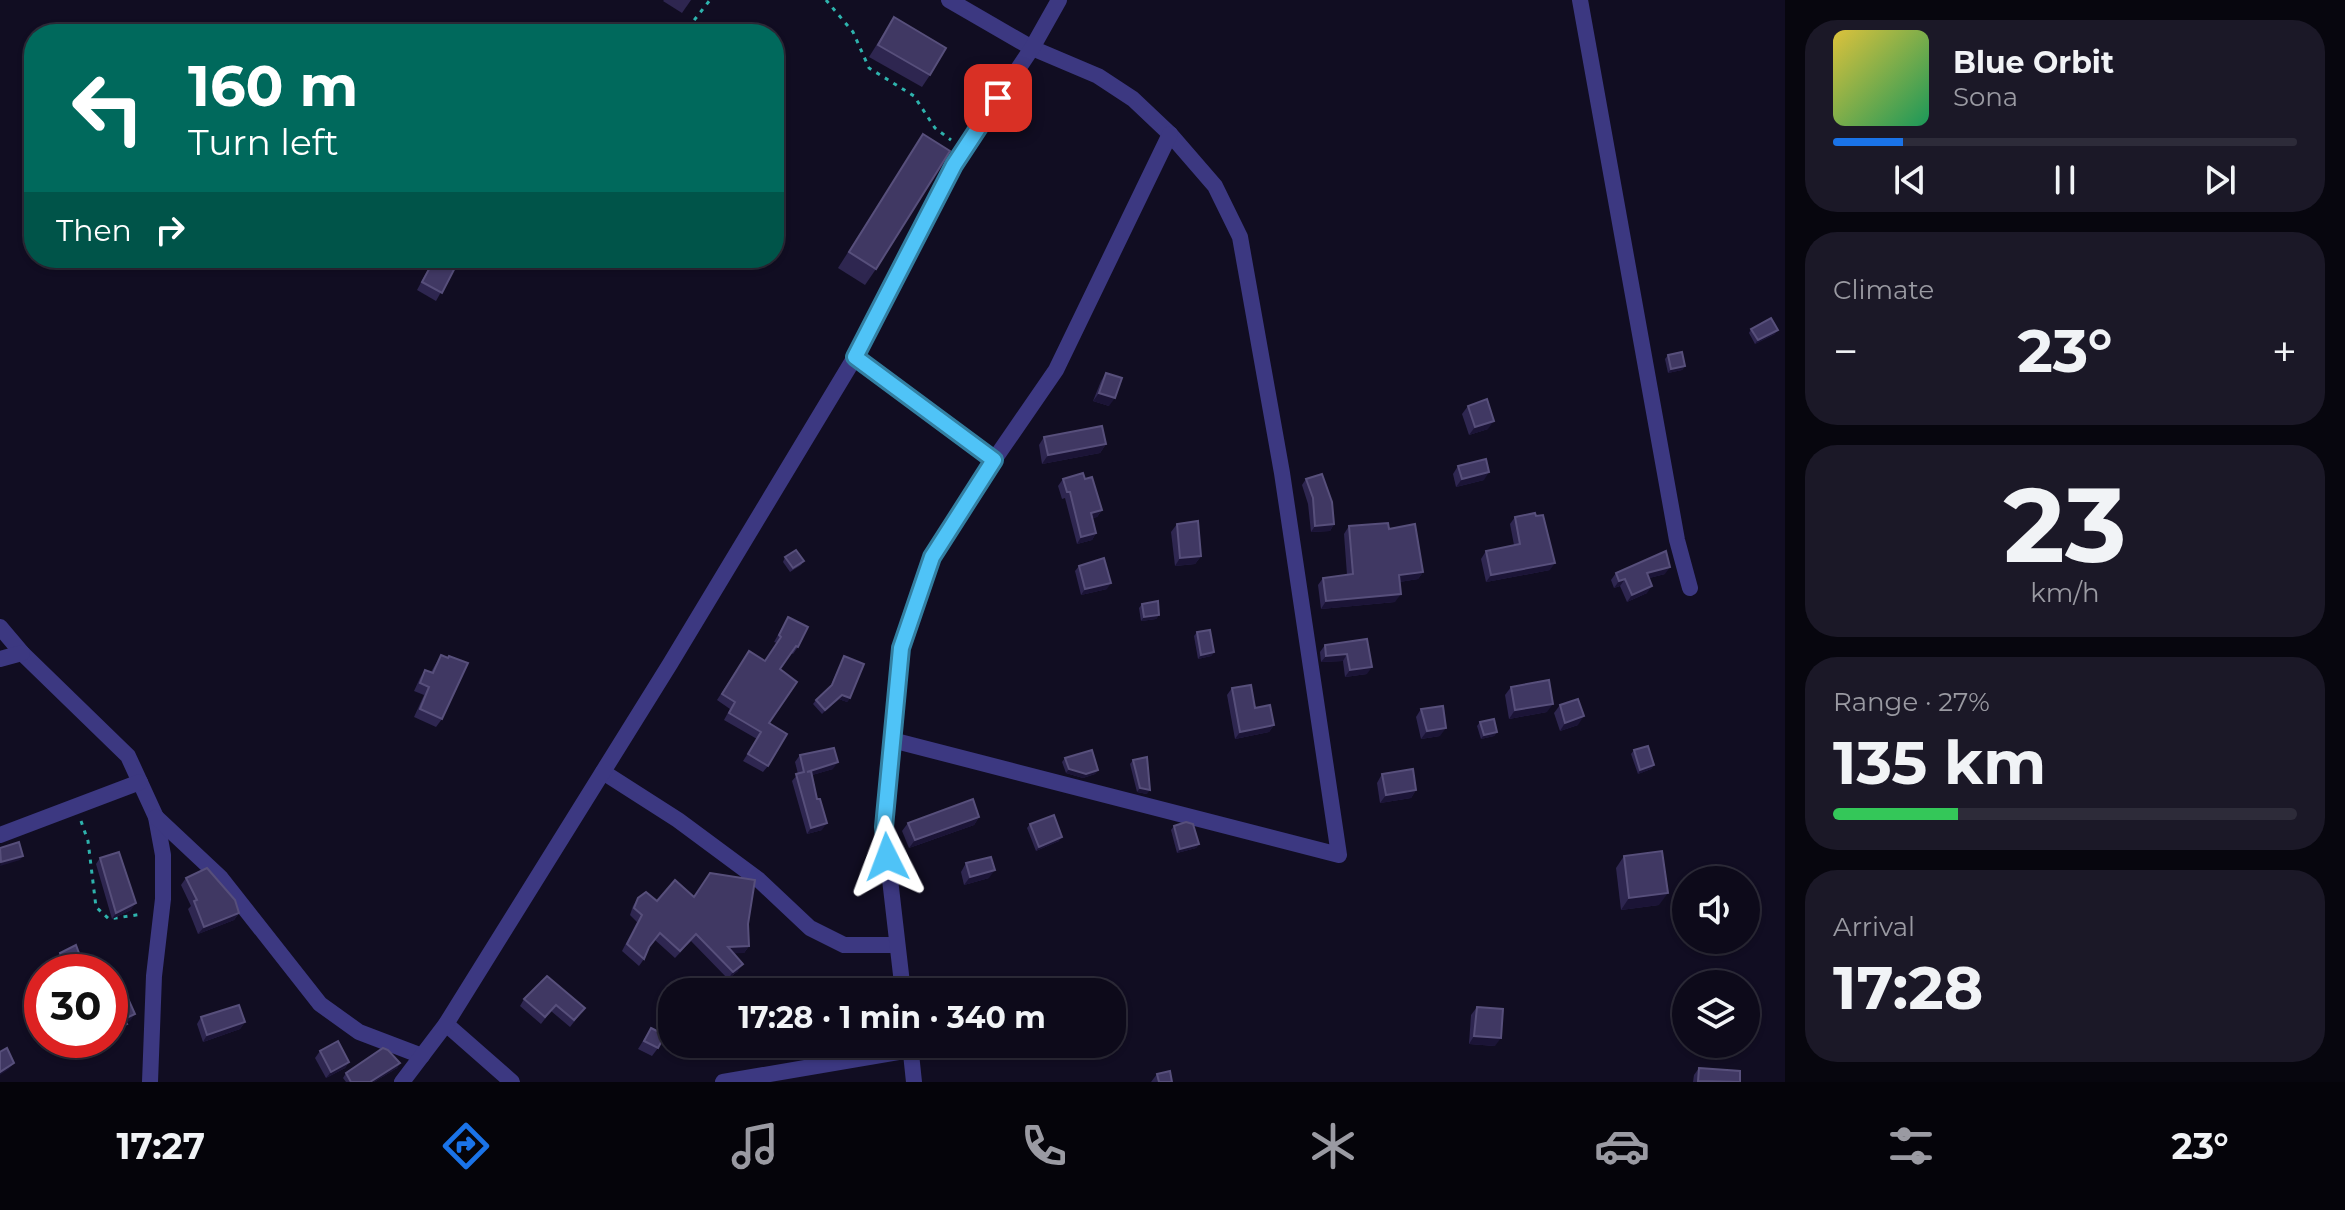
<!DOCTYPE html>
<meta charset="utf-8">
<style>
:root{--surface:#0d0a1a;--page:#1b1827;--text:#f1f3f6;--muted:#9a9aa2;--line:#2d2b39;--accent:#1a73e8}
body{margin:0;font-family:Montserrat,sans-serif;background:var(--page);color:var(--text);height:100vh;display:flex;flex-direction:column;font-size:30px;white-space:nowrap}
*{box-sizing:border-box;margin:0}
p{font-size:26px;color:var(--muted)}
.icon{flex:none;width:44px;height:44px;fill:none;stroke:currentColor;stroke-width:2;stroke-linecap:round;stroke-linejoin:round}
.map{position:relative;flex:1;overflow:hidden}
.details{display:flex;flex-direction:column;gap:20px;padding:20px;background:#07060e;width:560px}
.details>*{flex:none}
.banner{position:absolute;left:24px;top:24px;width:760px;height:244px;border-radius:32px;box-shadow:0 2px 6px #0004,0 0 0 2px var(--line);background:#00695c;color:#fff;overflow:hidden}
.tools{position:absolute;left:1672px;top:866px;display:grid;gap:16px}
.tools a{display:grid;place-items:center;width:88px;height:88px;border-radius:50%;background:var(--surface);box-shadow:0 2px 6px #0004,0 0 0 2px var(--line);font-size:40px}
.speed{position:absolute;left:24px;top:954px;display:flex;gap:16px;font-size:40px;font-weight:700;text-align:center}
.speed>*{display:grid;place-content:center;width:104px;height:104px;border-radius:50%;background:var(--surface);box-shadow:0 2px 6px #0004,0 0 0 2px var(--line);line-height:1}
.speed .limit{border:12px solid #d22;background:#fff;color:#111}
.pin{position:absolute;display:grid;place-items:center;width:68px;height:68px;color:#fff;margin:-34px;border-radius:16px;box-shadow:0 4px 12px #0006}
.me{position:absolute;width:88px;margin:-44px;rotate:357deg;stroke-linejoin:round;filter:drop-shadow(0 0 6px #0008)}
.turn{display:flex;align-items:center;gap:28px;height:168px;padding:0 32px;font-size:36px}
.turn .icon{width:104px;height:104px;stroke-width:2.5}
.turn b{display:block;font-size:56px;line-height:68px}
.then{display:flex;align-items:center;height:76px;padding:0 32px;background:#0003;gap:16px;font-size:30px}
.big{font-size:60px;font-weight:700;line-height:1.1}
.details .card{flex:1;display:flex;flex-direction:column;justify-content:center;gap:12px;min-width:0;padding:0 28px;border-radius:32px;background:var(--page)}
.details .dial{align-items:center;gap:0}
.dial b{font-size:104px;line-height:1}
.song{display:flex;align-items:center;gap:24px}
.cover{width:96px;height:96px;border-radius:12px;background:linear-gradient(135deg,hsl(50 70% 55%),hsl(150 70% 35%))}
.played{height:8px;border-radius:4px;background:linear-gradient(90deg,var(--accent) 15%,var(--line) 15%)}
.keys{display:flex;justify-content:space-around;direction:ltr}
.heat{display:flex;justify-content:space-between;align-items:center;font-size:44px;direction:ltr}
.charge{height:12px;border-radius:6px;background:linear-gradient(90deg,#34c759 27%,var(--line) 0)}
.trip{position:absolute;left:658px;top:978px;width:468px;height:80px;border-radius:32px;background:var(--surface);box-shadow:0 2px 6px #0004,0 0 0 2px var(--line);font-weight:700;line-height:80px;text-align:center}
.tabs{display:flex;height:128px;justify-content:space-around;align-items:center;background:#05040a;color:var(--muted)}
.tabs .icon{width:56px;height:56px}
.tabs .on{color:var(--accent)}
.tabs b{font-size:36px;color:var(--text)}
main{display:flex;flex:1;min-height:0}
.map>svg:first-child{display:block}
</style>
<main>
<div class="map">
<svg width="1785" height="1082" viewBox="0 0 1785 1082">
<rect width="100%" height="100%" fill="#110d22"/>
<g fill="none" stroke-linecap="round" stroke-linejoin="round">
<g stroke="#2eb3ad" stroke-width="3" stroke-dasharray="4 6" stroke-linecap="butt">
<polyline points="826,0 853,32 869,68 914,96 935,128 951,140"/>
<polyline points="688,28 710,0"/>
<polyline points="81,821 88,841 96,907 109,919 143,914"/>
</g>
<g stroke="#3c3881" stroke-width="16">
<polyline points="1580,0 1677,540 1690,588"/>
<polyline points="855,357 994,460"/>
<polyline points="0,627 22,653 128,756 156,817 163,855 163,899 154,976 150,1082"/>
<polyline points="0,659 22,653"/>
<polyline points="892,740 1339,855 1282,473 1240,237 1215,186 1170,134 1133,99 1098,76 1032,48 949,0"/>
<polyline points="603,772 678,820 759,880 810,928 844,945 897,945"/>
<polyline points="156,817 220,877 320,1004 359,1032 422,1056"/>
<polyline points="0,835 140,782"/>
<polyline points="903,992 884,827 901,648 932,557 994,460 1056,370 1170,134"/>
<polyline points="446,1024 512,1082"/>
<polyline points="910,1044 914,1082"/>
<polyline points="402,1082 446,1024 670,664 855,357 954,165 1032,48 1059,0"/>
<polyline points="723,1082 910,1050"/>
</g>
</g>
<g fill="#2e2650">
<polygon points="664,0 691,0 682,13 663,1"/>
<polygon points="894,17 930,75 922,87 869,57"/>
<polygon points="923,134 876,269 865,285 838,268"/>
<polygon points="434,258 460,258 436,301 417,290"/>
<polygon points="1751,329 1775,334 1755,344 1749,333"/>
<polygon points="1668,355 1685,366 1682,370 1668,373 1665,359"/>
<polygon points="1106,373 1109,406 1093,401 1101,381"/>
<polygon points="1468,406 1488,429 1469,435 1462,414"/>
<polygon points="1044,437 1106,444 1100,453 1042,464 1039,445"/>
<polygon points="1458,466 1484,480 1456,487 1453,474"/>
<polygon points="1063,479 1085,479 1102,510 1097,517 1092,518 1096,533 1092,540 1077,544 1065,498 1062,499 1058,486"/>
<polygon points="1306,479 1334,524 1330,531 1311,532 1308,504 1302,485"/>
<polygon points="1515,517 1550,570 1486,582 1481,559 1486,551 1514,545 1510,524"/>
<polygon points="1177,524 1201,556 1195,564 1175,566 1171,532"/>
<polygon points="1349,526 1389,529 1423,572 1418,579 1399,582 1395,602 1321,609 1318,585 1323,578 1347,575 1344,534"/>
<polygon points="785,557 804,561 801,565 790,572 783,562"/>
<polygon points="1079,566 1107,589 1081,595 1075,571"/>
<polygon points="1616,573 1665,574 1649,578 1647,593 1627,602 1620,586 1614,588 1611,580"/>
<polygon points="1142,604 1159,615 1156,619 1141,621 1139,608"/>
<polygon points="788,617 798,647 793,654 791,653 780,669 769,723 768,766 763,772 743,761 757,739 724,720 730,709 717,700 749,651 765,661 777,643 774,642"/>
<polygon points="1197,632 1214,652 1211,656 1198,659 1194,636"/>
<polygon points="1367,639 1367,674 1345,677 1343,661 1321,662 1320,652 1325,645"/>
<polygon points="441,655 442,719 436,727 414,717 424,695 414,691 420,678 425,670 431,672"/>
<polygon points="844,656 850,698 847,702 839,699 822,714 813,704 816,700 830,687"/>
<polygon points="1511,687 1547,712 1509,719 1505,695"/>
<polygon points="1232,688 1274,725 1269,732 1235,739 1227,695"/>
<polygon points="1560,705 1578,725 1560,731 1554,713"/>
<polygon points="1421,709 1440,736 1421,739 1416,717"/>
<polygon points="1480,722 1497,732 1494,736 1481,739 1477,726"/>
<polygon points="1634,750 1654,765 1651,769 1638,774 1631,754"/>
<polygon points="800,755 833,769 812,775 822,830 807,834 792,781 798,774 795,762"/>
<polygon points="1065,758 1098,770 1095,774 1083,778 1066,773 1062,762"/>
<polygon points="1133,760 1147,794 1137,792 1130,764"/>
<polygon points="1382,774 1416,790 1411,798 1380,803 1377,783"/>
<polygon points="979,817 974,825 909,848 902,831 908,823"/>
<polygon points="1030,824 1059,841 1036,851 1027,828"/>
<polygon points="1174,826 1199,844 1196,848 1177,853 1171,830"/>
<polygon points="1624,856 1659,905 1621,910 1616,868"/>
<polygon points="100,858 131,910 112,919 96,864"/>
<polygon points="966,863 989,878 964,885 961,872"/>
<polygon points="186,878 239,913 234,920 198,934 188,909 191,906 181,885"/>
<polygon points="694,897 748,924 749,946 744,953 734,953 738,971 728,979 691,941 675,958 655,940 648,949 644,959 639,966 622,951 637,922 630,915 633,906 638,898 657,901"/>
<polygon points="60,953 86,972 59,972 55,960"/>
<polygon points="524,999 585,1008 570,1027 551,1011 541,1024 520,1006"/>
<polygon points="1477,1007 1495,1046 1469,1044 1471,1015"/>
<polygon points="201,1017 245,1022 240,1029 203,1042 197,1024"/>
<polygon points="651,1028 658,1048 652,1056 638,1049"/>
<polygon points="72,1040 108,1040 77,1052"/>
<polygon points="706,1044 723,1044 723,1047 718,1054"/>
<polygon points="320,1051 349,1062 345,1068 326,1078 315,1058"/>
<polygon points="400,1063 397,1068 374,1082 346,1082 343,1078 346,1073"/>
<polygon points="1699,1068 1740,1082 1693,1082 1694,1075"/>
<polygon points="1157,1074 1172,1082 1151,1082"/>
</g>
<g fill="#1b1436">
<polygon points="1778,330 1775,334 1755,344 1758,340"/>
<polygon points="1685,366 1682,370 1668,373 1671,369"/>
<polygon points="1099,393 1115,398 1109,406 1093,401"/>
<polygon points="1494,421 1488,429 1469,435 1475,427"/>
<polygon points="1106,444 1100,453 1042,464 1048,455"/>
<polygon points="1489,472 1484,480 1456,487 1462,479"/>
<polygon points="1102,510 1097,517 1086,520 1091,513"/>
<polygon points="1334,524 1330,531 1311,532 1315,526"/>
<polygon points="1096,533 1092,540 1077,544 1081,537"/>
<polygon points="1201,556 1195,564 1175,566 1180,558"/>
<polygon points="1555,563 1550,570 1486,582 1491,575"/>
<polygon points="1670,567 1665,574 1642,580 1647,573"/>
<polygon points="1423,572 1418,579 1394,583 1399,575"/>
<polygon points="1625,579 1620,586 1614,588 1619,581"/>
<polygon points="1111,583 1107,589 1081,595 1085,589"/>
<polygon points="1652,586 1647,593 1627,602 1632,595"/>
<polygon points="1401,594 1395,602 1321,609 1326,601"/>
<polygon points="1159,615 1156,619 1141,621 1144,617"/>
<polygon points="1214,652 1211,656 1198,659 1201,655"/>
<polygon points="1347,654 1343,661 1321,662 1326,656"/>
<polygon points="1372,667 1367,674 1345,677 1350,670"/>
<polygon points="842,695 850,698 847,702 839,699 822,714 825,710"/>
<polygon points="1553,704 1547,712 1509,719 1515,710"/>
<polygon points="1584,716 1578,725 1560,731 1565,723"/>
<polygon points="1274,725 1269,732 1235,739 1240,732"/>
<polygon points="1446,728 1440,736 1421,739 1427,731"/>
<polygon points="1497,732 1494,736 1481,739 1484,735"/>
<polygon points="838,762 833,769 802,778 807,772"/>
<polygon points="1654,765 1651,769 1638,774 1640,770"/>
<polygon points="1069,769 1098,770 1095,774 1083,778 1066,773"/>
<polygon points="1140,788 1150,790 1147,794 1137,792"/>
<polygon points="1416,790 1411,798 1380,803 1386,795"/>
<polygon points="979,817 974,825 909,848 915,840"/>
<polygon points="827,823 822,830 807,834 811,828"/>
<polygon points="1062,837 1059,841 1036,851 1039,847"/>
<polygon points="1199,844 1196,848 1177,853 1180,849"/>
<polygon points="23,856 20,860 0,866 1,862"/>
<polygon points="995,870 989,878 964,885 970,877"/>
<polygon points="1668,893 1659,905 1621,910 1629,898"/>
<polygon points="136,903 131,910 112,919 116,913"/>
<polygon points="239,913 234,920 198,934 204,927"/>
<polygon points="749,946 744,953 723,954 728,947"/>
<polygon points="743,964 738,971 728,979 733,972"/>
<polygon points="135,1014 130,1021 120,1026 124,1019"/>
<polygon points="245,1022 240,1029 203,1042 207,1035"/>
<polygon points="127,1024 122,1031 113,1035 110,1039 110,1034 114,1029"/>
<polygon points="1474,1036 1501,1038 1495,1046 1469,1044"/>
<polygon points="95,1040 108,1040 77,1052 82,1045"/>
<polygon points="349,1062 345,1068 326,1078 331,1072"/>
<polygon points="14,1063 9,1069 0,1075 0,1072"/>
<polygon points="400,1063 397,1068 374,1082 370,1082"/>
</g>
<g fill="#403863" stroke="#574f7b" stroke-width="2">
<polygon points="894,17 946,48 930,75 878,45"/>
<polygon points="923,134 950,151 876,269 849,252"/>
<polygon points="435,258 460,258 442,293 422,282"/>
<polygon points="1771,318 1778,330 1758,340 1751,329"/>
<polygon points="1682,352 1685,366 1671,369 1668,355"/>
<polygon points="1106,373 1122,378 1115,398 1099,393"/>
<polygon points="1487,399 1494,421 1475,427 1468,406"/>
<polygon points="1102,426 1106,444 1048,455 1044,437"/>
<polygon points="1486,459 1489,472 1462,479 1458,466"/>
<polygon points="1083,473 1085,479 1092,477 1102,510 1091,513 1096,533 1081,537 1070,492 1067,492 1063,479"/>
<polygon points="1322,474 1332,502 1334,524 1315,526 1313,498 1306,479"/>
<polygon points="1535,513 1536,516 1543,515 1555,563 1491,575 1486,551 1520,544 1515,517"/>
<polygon points="1198,521 1201,556 1180,558 1177,524"/>
<polygon points="1388,523 1389,529 1415,524 1423,572 1399,575 1401,594 1326,601 1323,578 1353,574 1349,526"/>
<polygon points="796,550 804,561 793,568 785,557"/>
<polygon points="1666,551 1670,567 1647,573 1652,586 1632,595 1625,579 1619,581 1616,573"/>
<polygon points="1104,558 1111,583 1085,589 1079,566"/>
<polygon points="1158,601 1159,615 1144,617 1142,604"/>
<polygon points="788,617 808,627 798,647 796,646 780,669 797,682 769,723 787,734 768,766 748,754 761,732 729,713 735,702 722,694 749,651 765,661 781,637 779,635"/>
<polygon points="1210,630 1214,652 1201,655 1197,632"/>
<polygon points="1367,639 1372,667 1350,670 1347,654 1326,656 1325,645"/>
<polygon points="441,655 448,658 449,656 468,663 442,719 420,709 429,687 420,683 425,670 433,673"/>
<polygon points="844,656 864,664 850,698 842,695 825,710 816,700 832,685"/>
<polygon points="1549,680 1553,704 1515,710 1511,687"/>
<polygon points="1251,685 1255,708 1270,705 1274,725 1240,732 1232,688"/>
<polygon points="1578,699 1584,716 1565,723 1560,705"/>
<polygon points="1443,706 1446,728 1427,731 1421,709"/>
<polygon points="1494,719 1497,732 1484,735 1480,722"/>
<polygon points="1648,746 1654,765 1640,770 1634,750"/>
<polygon points="834,748 838,762 807,772 811,771 817,799 820,799 827,823 811,828 796,774 804,772 800,755"/>
<polygon points="1092,750 1098,770 1086,774 1069,769 1065,758"/>
<polygon points="1147,757 1150,790 1140,788 1133,760"/>
<polygon points="1413,769 1416,790 1386,795 1382,774"/>
<polygon points="973,799 979,817 915,840 908,823"/>
<polygon points="1054,815 1062,837 1039,847 1030,824"/>
<polygon points="1186,822 1193,824 1199,844 1180,849 1174,826"/>
<polygon points="19,842 23,856 1,862 0,848"/>
<polygon points="1662,851 1668,893 1629,898 1624,856"/>
<polygon points="119,852 136,903 116,913 100,858"/>
<polygon points="991,857 995,870 970,877 966,863"/>
<polygon points="207,868 235,900 239,913 204,927 194,901 197,900 186,878"/>
<polygon points="710,873 755,880 748,924 749,946 728,947 743,964 733,972 696,934 680,951 660,933 649,947 644,959 627,944 642,915 634,908 638,898 646,892 657,901 675,880 694,897"/>
<polygon points="76,945 86,972 67,972 60,953"/>
<polygon points="547,976 585,1008 574,1020 556,1005 545,1017 524,999"/>
<polygon points="121,983 135,1014 124,1019 127,1024 114,1029 115,1032 110,1034 110,987"/>
<polygon points="239,1005 245,1022 207,1035 201,1017"/>
<polygon points="1477,1007 1503,1009 1501,1038 1474,1036"/>
<polygon points="651,1028 665,1035 658,1048 644,1041"/>
<polygon points="80,1040 95,1040 82,1045"/>
<polygon points="338,1041 349,1062 331,1072 320,1051"/>
<polygon points="7,1048 14,1063 0,1072 0,1052"/>
<polygon points="383,1048 388,1050 400,1063 370,1082 351,1082 346,1073"/>
<polygon points="1699,1068 1740,1071 1740,1082 1698,1081"/>
<polygon points="1170,1071 1172,1082 1159,1082 1157,1074"/>
</g>
<g fill="none" stroke-linecap="round" stroke-linejoin="round">
<g stroke="#337fa1" stroke-width="20">
<polyline id="route" points="887,857 884,827 901,648 932,557 994,460 855,357 954,165 998,98"/>
</g>
<use href="#route" stroke="#4fc3f7" stroke-width="14"/>
</g>
</svg>
<div class="tools">
<a><svg class="icon" aria-label="sound" viewBox="0 0 24 24"><path d="M4 9h4l5-4v14l-5-4H4zM17 9q2 3 0 6"/></svg></a>
<a><svg class="icon" aria-label="layers" viewBox="0 0 24 24"><path d="M12 4l9 5-9 5-9-5zM3 14l9 5 9-5"/></svg></a>
</div>
<div class="speed"><div class="limit">30</div></div>
<div class="pin" style="left:998px;top:98px;background:#d93025"><svg class="icon" aria-label="arrive" viewBox="0 0 24 24"><path d="M6 21V4h12l-3 4 3 4H6"/></svg></div>
<svg class="me" style="left:887px;top:857px" viewBox="-20 -20 40 40"><path d="M0-17L14 15 0 8-14 15z" fill="#4fc3f7" stroke="#fff" stroke-width="4"/></svg>
<div class="trip">17:28 · 1 min · 340 m</div>
<div class="banner">
<div class="turn"><svg class="icon" aria-label="left" viewBox="0 0 24 24"><path d="M17 20v-9H6M10 6l-5 5 5 5"/></svg><div><b>160 m</b>Turn left</div></div>
<div class="then">Then<svg class="icon" aria-label="right" viewBox="0 0 24 24"><path d="M7 20v-9h11M14 6l5 5-5 5"/></svg></div>
</div>
</div>
<section class="details">
<div class="card">
<div class="song"><i class="cover"></i><div><b>Blue Orbit</b><p>Sona</p></div></div>
<div class="played"></div>
<div class="keys"><svg class="icon" aria-label="previous" viewBox="0 0 24 24"><path d="M18 5L8 12l10 7zM5 5v14"/></svg><svg class="icon" aria-label="pause" viewBox="0 0 24 24"><path d="M8 5v14M16 5v14"/></svg><svg class="icon" aria-label="next" viewBox="0 0 24 24"><path d="M6 5l10 7-10 7zM19 5v14"/></svg></div>
</div>
<div class="card"><p>Climate</p>
<div class="heat"><a>−</a><b class="big">23°</b><a>+</a></div>
</div>
<div class="card dial"><b>23</b><p>km/h</p></div>
<div class="card"><p>Range · 27%</p><b class="big">135 km</b><div class="charge"></div></div>
<div class="card"><p>Arrival</p><b class="big">17:28</b></div>
</section>
</main>
<nav class="tabs">
<b>17:27</b>
<svg class="icon on" aria-label="directions" viewBox="0 0 24 24"><path d="M12 3l9 9-9 9-9-9zM9 14v-3h6M13 9l2 2-2 2"/></svg>
<svg class="icon" aria-label="music" viewBox="0 0 24 24"><path d="M9 18V5l10-2v13"/><circle cx="6" cy="18" r="3"/><circle cx="16" cy="16" r="3"/></svg>
<svg class="icon" aria-label="phone" viewBox="0 0 24 24"><path d="M5 4h4l2 5-3 2q2 4 5 5l2-3 5 2v4C11 20 4 13 5 4z"/></svg>
<svg class="icon" aria-label="climate" viewBox="0 0 24 24"><path d="M12 3v18M4 7l16 10M4 17L20 7"/></svg>
<svg class="icon" aria-label="car" viewBox="0 0 24 24"><path d="M5 17H2v-5l4-1 3-4h7l3 4 3 1v5h-3M9 17h6M6 11h13"/><circle cx="7" cy="17" r="2"/><circle cx="17" cy="17" r="2"/></svg>
<svg class="icon" aria-label="filters" viewBox="0 0 24 24"><path d="M4 7h16M4 17h16"/><circle cx="9" cy="7" r="2"/><circle cx="15" cy="17" r="2"/></svg>
<b>23°</b>
</nav>
